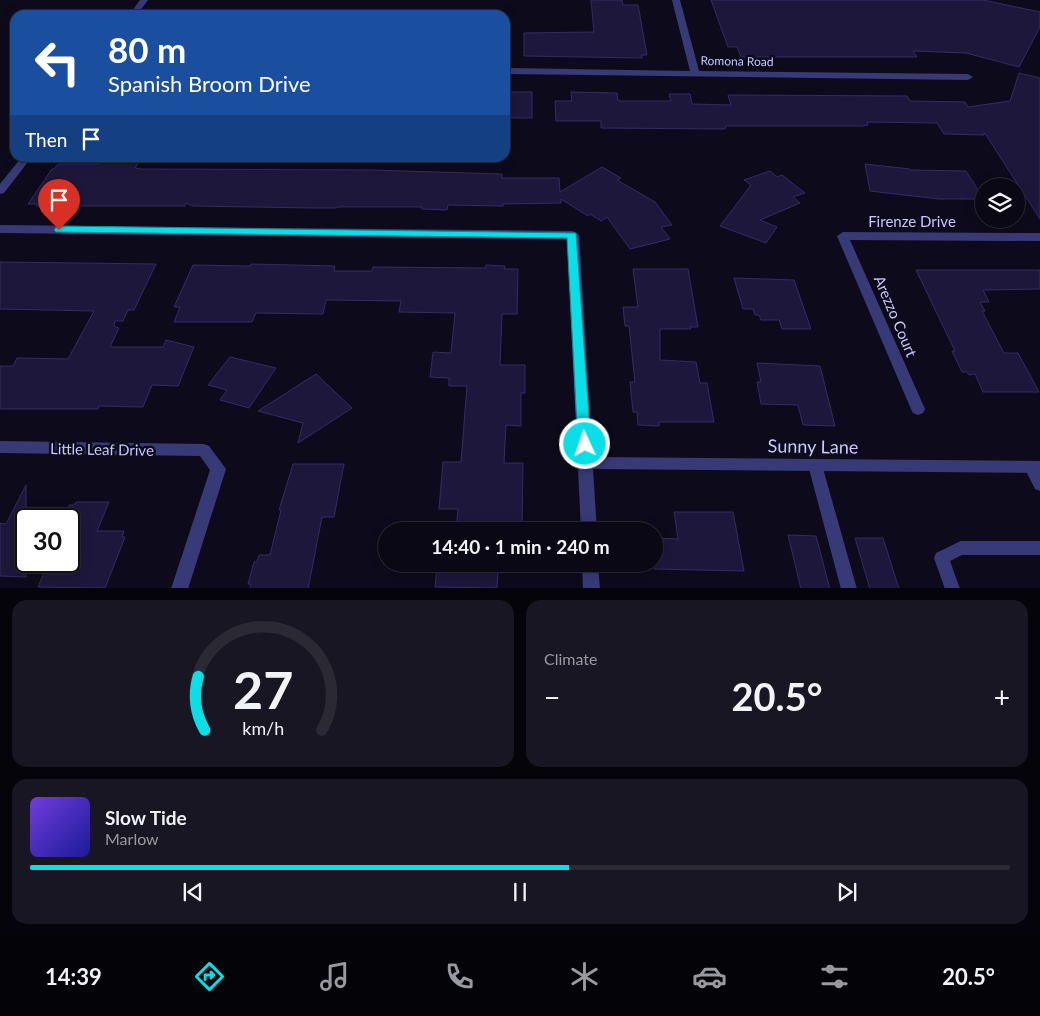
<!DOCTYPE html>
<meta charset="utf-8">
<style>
:root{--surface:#0a0814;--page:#181622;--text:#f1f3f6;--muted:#999aa0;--line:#2a2934;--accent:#09dfe7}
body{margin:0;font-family:Lato,sans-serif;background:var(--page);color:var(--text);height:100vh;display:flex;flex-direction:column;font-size:19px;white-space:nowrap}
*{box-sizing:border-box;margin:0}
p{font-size:16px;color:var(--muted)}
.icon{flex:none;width:28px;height:28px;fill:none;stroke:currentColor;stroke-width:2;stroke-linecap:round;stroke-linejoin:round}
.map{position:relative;height:588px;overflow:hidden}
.drawer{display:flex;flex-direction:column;gap:12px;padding:12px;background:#06040b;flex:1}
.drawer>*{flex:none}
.guide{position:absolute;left:10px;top:10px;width:500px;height:152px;border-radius:15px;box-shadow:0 2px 12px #0003,0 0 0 1px var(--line);background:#1a4fa0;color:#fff;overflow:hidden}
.controls{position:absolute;left:975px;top:178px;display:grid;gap:10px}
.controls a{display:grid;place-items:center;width:50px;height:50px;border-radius:50%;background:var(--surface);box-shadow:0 2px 12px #0003,0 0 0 1px var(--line);font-size:25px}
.speed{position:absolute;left:15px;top:508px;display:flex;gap:10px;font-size:25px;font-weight:700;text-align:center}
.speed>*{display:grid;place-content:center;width:65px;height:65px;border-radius:50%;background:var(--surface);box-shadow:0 2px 12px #0003,0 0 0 1px var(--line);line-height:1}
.speed .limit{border:2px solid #111;border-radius:8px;background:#fff;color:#111}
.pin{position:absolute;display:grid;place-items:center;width:42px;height:42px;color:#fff;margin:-51px -21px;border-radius:50% 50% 50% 0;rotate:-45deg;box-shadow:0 0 5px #0007}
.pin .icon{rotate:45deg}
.me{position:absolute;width:55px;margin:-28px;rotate:357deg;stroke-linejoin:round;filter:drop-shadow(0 0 4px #0008)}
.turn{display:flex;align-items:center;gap:18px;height:105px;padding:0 15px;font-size:22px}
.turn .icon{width:65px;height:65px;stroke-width:2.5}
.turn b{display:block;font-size:35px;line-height:42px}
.then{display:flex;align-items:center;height:48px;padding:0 15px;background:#0003;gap:10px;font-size:19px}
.big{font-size:38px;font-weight:700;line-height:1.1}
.drawer .card{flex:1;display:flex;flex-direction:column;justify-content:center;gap:8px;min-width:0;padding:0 18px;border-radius:15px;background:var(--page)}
.drawer .dial{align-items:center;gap:0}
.dial svg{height:130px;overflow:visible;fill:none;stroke:var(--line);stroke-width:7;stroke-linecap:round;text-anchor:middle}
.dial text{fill:var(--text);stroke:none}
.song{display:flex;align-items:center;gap:15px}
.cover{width:60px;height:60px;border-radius:8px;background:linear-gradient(135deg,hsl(260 70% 55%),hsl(240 70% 35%))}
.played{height:5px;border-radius:2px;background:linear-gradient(90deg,var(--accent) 55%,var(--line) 55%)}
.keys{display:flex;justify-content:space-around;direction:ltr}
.heat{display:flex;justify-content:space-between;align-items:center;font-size:28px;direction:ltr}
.drawer .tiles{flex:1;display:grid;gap:12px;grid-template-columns:1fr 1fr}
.card:last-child{grid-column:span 2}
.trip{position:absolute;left:378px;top:522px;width:285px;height:50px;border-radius:25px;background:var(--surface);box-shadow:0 2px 12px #0003,0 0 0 1px var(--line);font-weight:700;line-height:50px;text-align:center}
.tabs{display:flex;height:80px;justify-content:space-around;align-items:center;background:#040308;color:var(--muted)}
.tabs .icon{width:35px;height:35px}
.tabs .on{color:var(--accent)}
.tabs b{font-size:22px;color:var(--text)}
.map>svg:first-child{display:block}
</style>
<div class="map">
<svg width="1040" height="589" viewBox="0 0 1040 589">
<rect width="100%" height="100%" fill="#0d0b1b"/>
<g fill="#1d183b" stroke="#332b66">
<polygon points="591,0 622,0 623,5 638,5 647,55 642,55 642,58 524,56 524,33 594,32"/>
<polygon points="711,0 983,0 1040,12 1040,27 1019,67 966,53 913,51 917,57 741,57 737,47 728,47"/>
<polygon points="1019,73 1040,78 1040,219 986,135 984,133 984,135 944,134 937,123 867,122 868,125 862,126 726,126 725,129 601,128 601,121 556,121 555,101 572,101 571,92 617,93 618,101 671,101 669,94 690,94 692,104 731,105 728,95 907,96 910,101 965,102 968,107 1010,101"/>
<polygon points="510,92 532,92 532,118 509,118"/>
<polygon points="101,161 139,162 135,168 140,169 371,170 502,174 502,178 559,178 560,192 602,167 621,178 617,180 655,202 672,225 661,227 670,239 630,249 607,217 601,221 590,214 588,216 561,199 561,203 503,204 503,206 448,205 447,210 422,209 422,207 337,207 336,208 313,208 192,206 186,203 185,206 36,206 37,204 28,204 52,169 54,169 58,164 99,164"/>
<polygon points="865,164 910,169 910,170 966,171 984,199 939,199 870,191"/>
<polygon points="770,171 777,177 782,175 805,193 793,197 800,203 760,220 777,227 766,243 720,226 751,185 744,180"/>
<polygon points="0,262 156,264 134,310 128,310 123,321 115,321 114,326 119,328 110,347 163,347 166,340 194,347 178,386 152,385 143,407 99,406 98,409 0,409 0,366 13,366 17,358 68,359 94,311 0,309"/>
<polygon points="251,264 335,266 334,271 372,271 373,267 486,268 486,265 505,266 504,269 518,269 517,314 502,314 500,365 525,365 525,393 521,393 521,426 506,425 504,463 523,463 522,529 530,529 530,531 456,531 458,509 439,509 443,462 461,462 467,386 449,386 449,378 430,377 433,352 451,353 455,313 399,312 401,301 326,300 323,314 256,313 252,322 174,322 180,307 174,307 193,265 250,266"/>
<polygon points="633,269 688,269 698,327 690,327 691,329 660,329 660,360 696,362 700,383 707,383 714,422 659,422 659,426 638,425 637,412 633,412 630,382 635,382 629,326 625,326 623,307 638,307"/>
<polygon points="916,270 1040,270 1040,289 983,290 989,302 980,302 985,311 982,311 1004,353 1018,353 1039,392 983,392 975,374 969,375 967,372 962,372 952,351 955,351"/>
<polygon points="734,278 794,280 811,329 782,329 779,320 761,320 759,315 755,315 753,309 743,309"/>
<polygon points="230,357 276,368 249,408 220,400 227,390 208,385"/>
<polygon points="757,363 820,366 835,426 803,425 798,405 761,404 757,382 761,382"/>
<polygon points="316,374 352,408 298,443 303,423 258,411"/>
<polygon points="293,464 344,464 334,517 322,517 308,589 250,589 251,584 248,584 254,562 257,562 259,555 270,555 281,510 279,510"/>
<polygon points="26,485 26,577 0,576 0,523 6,524"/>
<polygon points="76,502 109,502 97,531 124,531 122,537 125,537 105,588 38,587 49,561 69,561 69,505 74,505"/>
<polygon points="674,512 733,512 744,571 654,569 654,538 678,539"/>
<polygon points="788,535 816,536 830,589 801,589"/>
<polygon points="855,538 883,538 899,589 870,589"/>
<polygon points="453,564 530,564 530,571 498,570 497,588 435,587 437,567 453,567"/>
</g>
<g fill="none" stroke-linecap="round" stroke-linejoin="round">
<g fill="#383a78" fill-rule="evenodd">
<polygon points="815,459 820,461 822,465 857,589 841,589 808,465 810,461"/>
<polygon points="1031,461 1036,463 1040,471 1040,491 1035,489 1024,467 1026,463"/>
<polygon points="961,541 1040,541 1040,555 962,555 950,561 960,589 945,589 934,558 936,553"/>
</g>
<g fill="#383a78" fill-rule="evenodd">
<polygon points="140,0 148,0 137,15 129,15"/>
<polygon points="672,0 680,0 699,71 968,74 973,77 968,80 505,74 505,68 690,71"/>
<polygon points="21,158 31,158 4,193 0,194 0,184"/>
<polygon points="0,225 573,231 579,235 592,457 1040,461 1040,473 593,469 597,531 581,531 567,239 0,233"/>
<polygon points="843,232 1040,233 1040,241 850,240 925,409 923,413 918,415 913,413 911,409 837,236"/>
<polygon points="0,441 204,444 209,446 226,469 188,589 171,589 210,470 200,456 0,453"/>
<polygon points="582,564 598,564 600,589 583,589"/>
</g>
</g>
<polygon fill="#09dfe7" stroke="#069196" points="59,226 576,233 591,444 590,448 585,449 580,448 578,444 567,238 56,232 54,230 56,227"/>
<g text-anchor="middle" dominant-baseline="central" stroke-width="5" stroke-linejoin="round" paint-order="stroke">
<g font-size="12" fill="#cac7fd" stroke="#0d0b1b">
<text transform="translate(737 61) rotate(1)">Romona Road</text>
</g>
<g font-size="15" fill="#cac7fd" stroke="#0d0b1b">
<text x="912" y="221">Firenze Drive</text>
<text transform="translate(896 316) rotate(67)">Arezzo Court</text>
<text transform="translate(102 449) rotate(1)">Little Leaf Drive</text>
</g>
<g font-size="18" fill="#cac7fd" stroke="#0d0b1b">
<text transform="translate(813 446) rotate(1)">Sunny Lane</text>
</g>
</g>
</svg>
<div class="controls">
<a><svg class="icon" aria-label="layers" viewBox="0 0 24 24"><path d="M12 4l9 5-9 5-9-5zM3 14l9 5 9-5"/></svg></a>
</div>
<div class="speed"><div class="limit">30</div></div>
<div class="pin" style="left:59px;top:230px;background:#d93025"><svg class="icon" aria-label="arrive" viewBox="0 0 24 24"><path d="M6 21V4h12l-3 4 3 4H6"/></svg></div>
<svg class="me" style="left:585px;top:444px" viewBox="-20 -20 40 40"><circle r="17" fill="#09dfe7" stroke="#fff" stroke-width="3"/><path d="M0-11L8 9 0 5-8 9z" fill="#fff"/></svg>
<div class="trip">14:40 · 1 min · 240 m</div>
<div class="guide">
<div class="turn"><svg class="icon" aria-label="left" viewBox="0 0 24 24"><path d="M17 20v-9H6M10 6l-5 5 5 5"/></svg><div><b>80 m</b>Spanish Broom Drive</div></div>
<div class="then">Then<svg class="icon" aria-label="arrive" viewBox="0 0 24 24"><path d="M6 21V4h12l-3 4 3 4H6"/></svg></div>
</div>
</div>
<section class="drawer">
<div class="tiles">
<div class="card dial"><svg viewBox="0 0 100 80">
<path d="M14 69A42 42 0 1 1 86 69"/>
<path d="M14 69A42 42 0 0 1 10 36" stroke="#09dfe7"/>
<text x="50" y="56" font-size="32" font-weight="700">27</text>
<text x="50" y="72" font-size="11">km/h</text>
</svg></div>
<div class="card"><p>Climate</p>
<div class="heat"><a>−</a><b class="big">20.5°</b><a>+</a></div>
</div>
<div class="card">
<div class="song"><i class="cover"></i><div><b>Slow Tide</b><p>Marlow</p></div></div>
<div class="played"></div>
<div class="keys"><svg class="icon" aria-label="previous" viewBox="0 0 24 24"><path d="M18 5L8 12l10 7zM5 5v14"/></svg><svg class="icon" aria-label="pause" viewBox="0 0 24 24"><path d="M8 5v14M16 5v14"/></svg><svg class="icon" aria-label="next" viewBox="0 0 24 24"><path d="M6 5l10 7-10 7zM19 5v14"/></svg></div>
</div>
</div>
</section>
<nav class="tabs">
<b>14:39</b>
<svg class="icon on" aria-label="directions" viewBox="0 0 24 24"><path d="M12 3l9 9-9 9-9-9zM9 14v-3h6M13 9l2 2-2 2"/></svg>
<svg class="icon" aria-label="music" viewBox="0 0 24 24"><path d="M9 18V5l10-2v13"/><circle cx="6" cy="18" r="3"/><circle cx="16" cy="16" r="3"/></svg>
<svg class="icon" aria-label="phone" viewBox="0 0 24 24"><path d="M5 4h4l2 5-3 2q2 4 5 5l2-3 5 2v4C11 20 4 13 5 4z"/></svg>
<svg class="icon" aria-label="climate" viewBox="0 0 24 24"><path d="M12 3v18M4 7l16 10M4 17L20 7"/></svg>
<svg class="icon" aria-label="car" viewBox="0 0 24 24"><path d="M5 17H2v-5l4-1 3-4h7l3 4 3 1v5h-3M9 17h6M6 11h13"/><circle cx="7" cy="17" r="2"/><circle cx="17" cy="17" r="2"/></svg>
<svg class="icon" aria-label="filters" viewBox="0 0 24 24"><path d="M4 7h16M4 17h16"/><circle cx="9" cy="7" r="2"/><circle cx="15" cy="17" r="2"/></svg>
<b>20.5°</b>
</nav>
